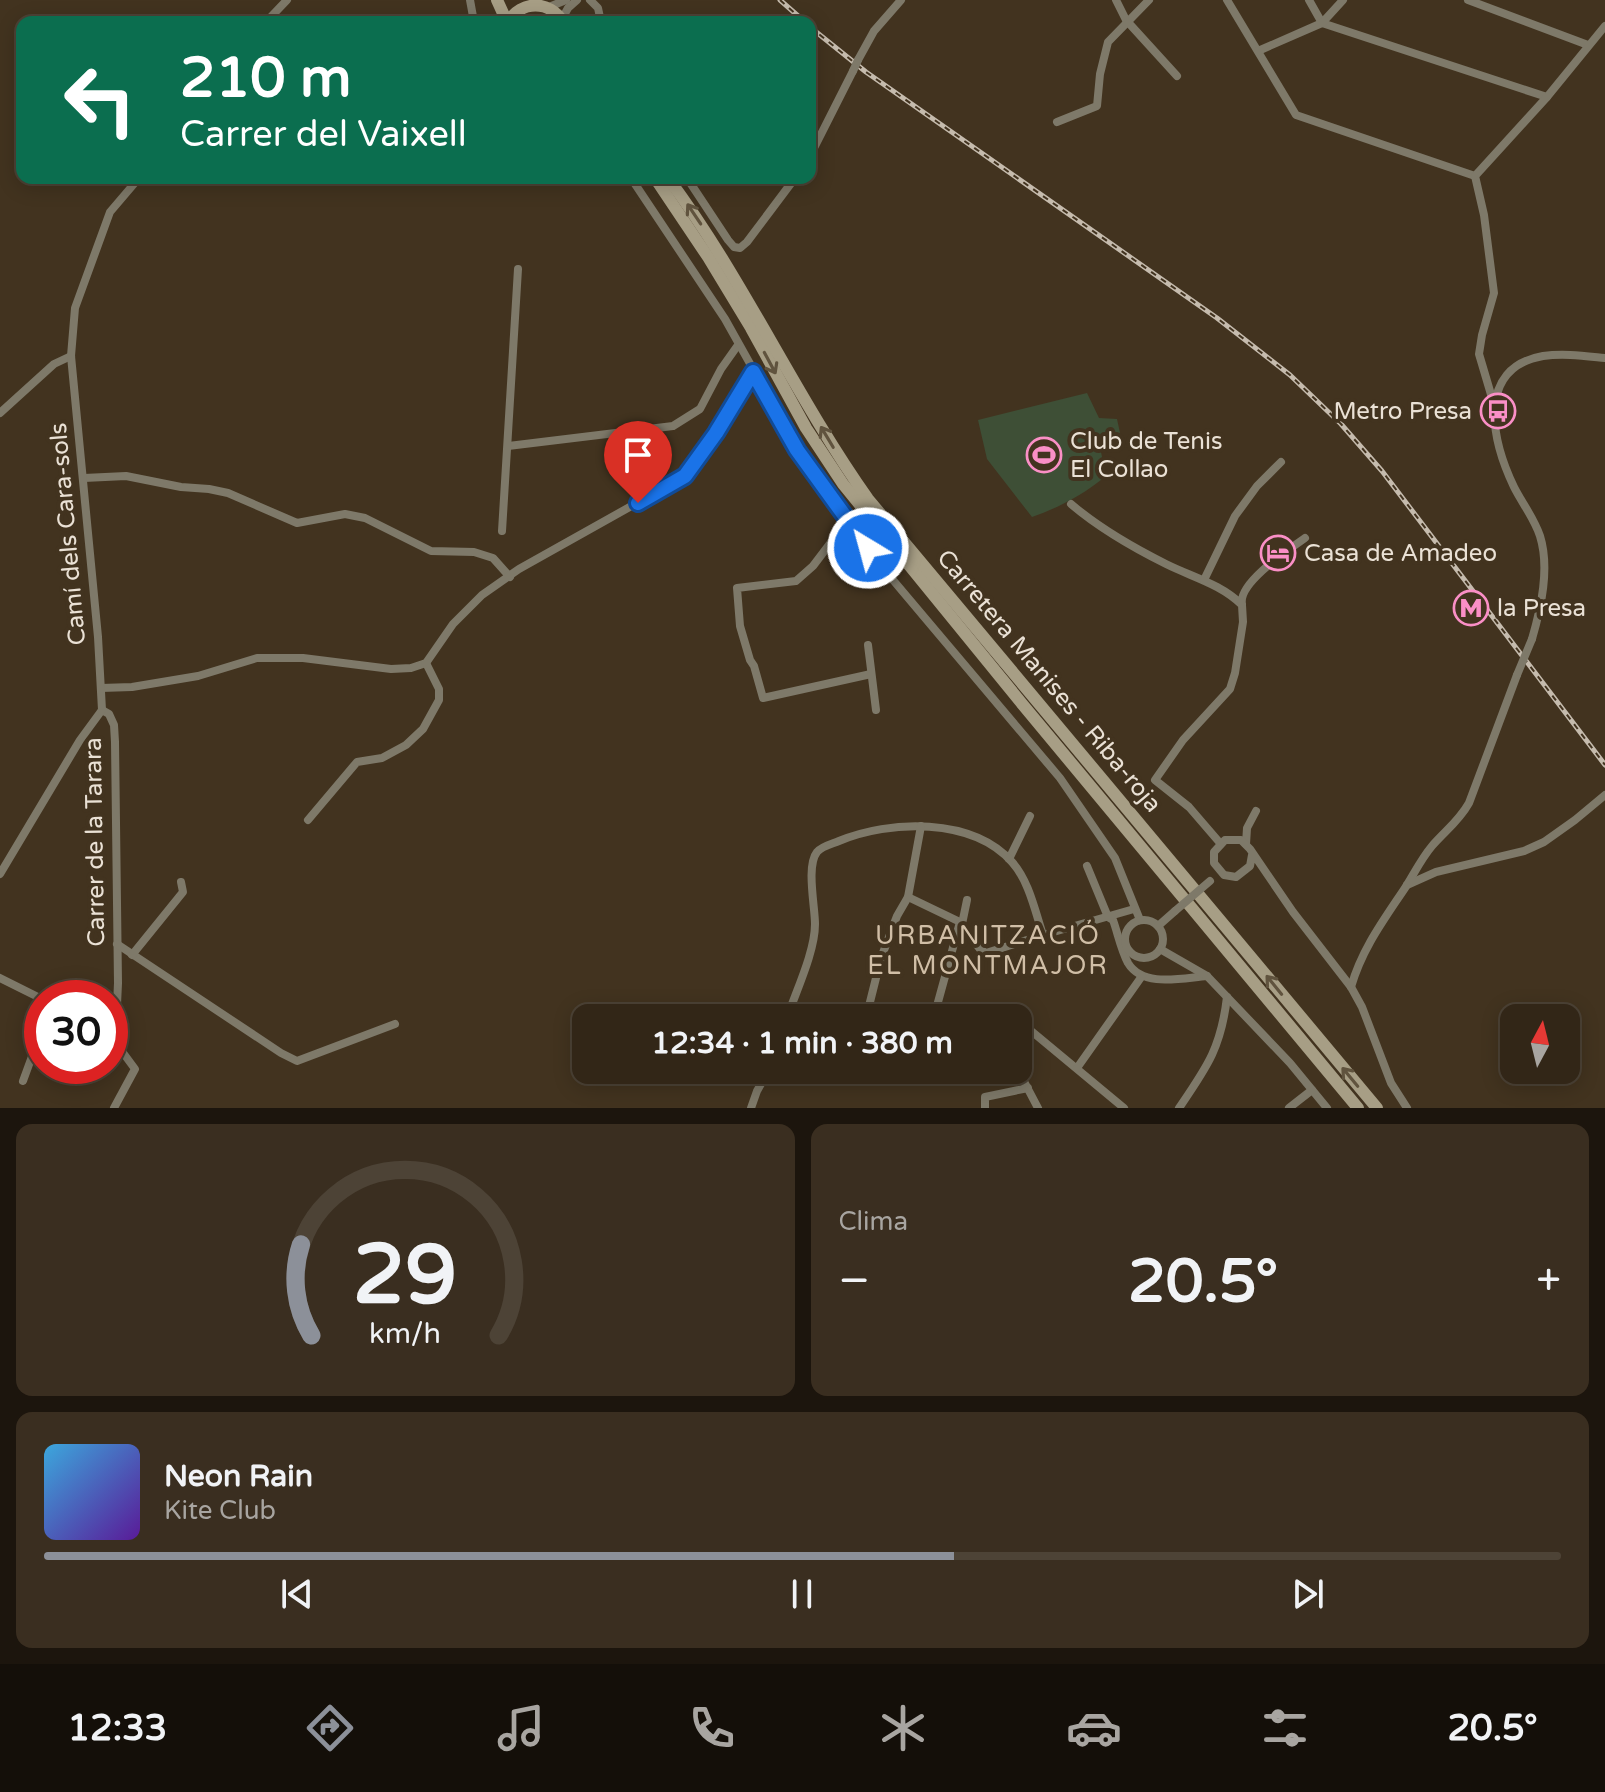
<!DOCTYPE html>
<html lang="es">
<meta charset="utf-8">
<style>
:root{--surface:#322617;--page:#3a2e20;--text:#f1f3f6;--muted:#a8a5a1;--line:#4d4336;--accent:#8c9099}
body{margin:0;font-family:"Varela Round",sans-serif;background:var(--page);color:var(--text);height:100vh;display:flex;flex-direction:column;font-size:30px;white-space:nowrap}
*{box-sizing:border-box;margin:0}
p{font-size:26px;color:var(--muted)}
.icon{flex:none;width:44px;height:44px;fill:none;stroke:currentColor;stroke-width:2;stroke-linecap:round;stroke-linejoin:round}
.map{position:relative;height:1108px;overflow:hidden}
.sheet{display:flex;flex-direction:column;gap:16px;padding:16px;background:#1c150d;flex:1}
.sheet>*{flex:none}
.banner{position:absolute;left:16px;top:16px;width:800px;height:168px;border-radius:16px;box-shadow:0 4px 20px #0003,0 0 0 2px var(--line);background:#0b6e4f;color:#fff;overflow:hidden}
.needle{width:52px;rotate:7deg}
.tools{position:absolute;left:1500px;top:1004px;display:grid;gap:16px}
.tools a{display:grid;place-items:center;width:80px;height:80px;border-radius:16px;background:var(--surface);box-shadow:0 4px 20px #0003,0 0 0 2px var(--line);font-size:40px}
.speed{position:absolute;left:24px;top:980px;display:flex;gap:16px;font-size:40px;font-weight:700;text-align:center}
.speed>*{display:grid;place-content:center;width:104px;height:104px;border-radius:50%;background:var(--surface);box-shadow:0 4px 20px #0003,0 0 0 2px var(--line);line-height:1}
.speed .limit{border:12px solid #d22;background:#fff;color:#111}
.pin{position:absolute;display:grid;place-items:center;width:68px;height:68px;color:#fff;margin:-82px -34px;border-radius:50% 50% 50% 0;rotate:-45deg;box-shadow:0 0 8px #0007}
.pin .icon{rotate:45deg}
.me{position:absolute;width:88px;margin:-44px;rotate:323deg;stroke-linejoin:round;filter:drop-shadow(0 0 6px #0008)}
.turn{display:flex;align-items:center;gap:28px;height:168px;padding:0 32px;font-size:36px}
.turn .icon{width:104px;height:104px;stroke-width:2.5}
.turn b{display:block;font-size:56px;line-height:68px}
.big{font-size:60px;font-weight:700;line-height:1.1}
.sheet .tile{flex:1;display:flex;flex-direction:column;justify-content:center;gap:12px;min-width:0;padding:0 28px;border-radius:16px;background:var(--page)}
.sheet .dial{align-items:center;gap:0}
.dial svg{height:208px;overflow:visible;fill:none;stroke:var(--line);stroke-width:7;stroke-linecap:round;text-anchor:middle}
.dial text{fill:var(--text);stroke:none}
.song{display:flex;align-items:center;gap:24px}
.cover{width:96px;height:96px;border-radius:12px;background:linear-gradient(135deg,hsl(200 70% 55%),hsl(270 70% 35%))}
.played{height:8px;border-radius:4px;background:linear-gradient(90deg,var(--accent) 60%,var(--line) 60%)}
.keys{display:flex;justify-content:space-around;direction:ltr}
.heat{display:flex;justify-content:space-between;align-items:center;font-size:44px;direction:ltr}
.sheet .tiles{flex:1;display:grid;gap:16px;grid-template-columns:1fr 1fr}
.tile:last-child{grid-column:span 2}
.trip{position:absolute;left:572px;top:1004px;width:460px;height:80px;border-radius:16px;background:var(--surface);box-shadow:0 4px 20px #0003,0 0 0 2px var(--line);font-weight:700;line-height:80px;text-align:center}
.tab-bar{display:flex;height:128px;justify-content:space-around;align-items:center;background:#140f09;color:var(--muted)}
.tab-bar .icon{width:56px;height:56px}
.tab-bar .on{color:var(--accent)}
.tab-bar b{font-size:36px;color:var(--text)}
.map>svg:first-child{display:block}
</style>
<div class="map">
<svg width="1605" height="1108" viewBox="0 0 1605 1108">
<rect width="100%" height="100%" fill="#42331f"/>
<path fill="#3e4f36" d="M1087,393L1099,418L1117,419L1123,447L1101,452L1106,476C1083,495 1060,507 1032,517L987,459L978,420Z"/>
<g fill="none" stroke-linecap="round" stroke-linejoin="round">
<g stroke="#7e7969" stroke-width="8">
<polyline points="470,0 474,22"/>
<polyline points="590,0 598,8 601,22"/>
<polyline points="1116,0 1126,20 1177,76"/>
<polyline points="1227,0 1296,115 1475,176"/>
<polyline points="1309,0 1322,23 1547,97"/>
<polyline points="1468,0 1588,45"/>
<polyline points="549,7 566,0"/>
<polyline points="562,19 568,8 577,0"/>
<polyline points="266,22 287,0"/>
<polyline points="1258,51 1322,23 1343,0"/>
<polyline points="858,60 874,31 901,0"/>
<polyline points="1057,122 1097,106 1100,74 1108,42 1149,0"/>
<polyline points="810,156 853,71"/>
<polyline points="631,178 725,319 809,469 882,567 1060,778 1115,858 1140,920"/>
<polyline points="687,178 728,240 734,247 740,248 747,242 795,178"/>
<polyline points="1495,408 1479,354 1482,335 1494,293 1484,215 1475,176 1547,97 1605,26"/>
<polyline points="0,413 54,364 71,356"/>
<polyline points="508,446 673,426 700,409 721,369 738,345"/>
<polyline points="84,478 126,476 181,487 209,489 228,493 297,523 345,514 365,518 431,551 474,552 493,558 510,577"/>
<path d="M1071,504C1099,528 1132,547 1166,564C1192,577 1221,584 1242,605L1243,622L1235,673L1230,689L1183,740L1155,780L1189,807L1220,843"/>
<polyline points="854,530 832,541 813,566 796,581 737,588 740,626 750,660 754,666 763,698 871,674"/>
<polyline points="502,531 518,269"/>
<polyline points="1204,580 1235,516 1257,486 1281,462"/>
<path d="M1242,604C1238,583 1288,550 1305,538"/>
<path d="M1532,639C1541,608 1550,568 1540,536C1534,518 1522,503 1514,487C1492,441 1475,368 1543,356C1564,353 1585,356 1605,358"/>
<polyline points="868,645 876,710"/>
<polyline points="101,688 132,687 198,676 257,658 303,658 391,669 411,668 426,663 453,624 482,595 519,569 685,476 716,433 753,372"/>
<polyline points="102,710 109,714 114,725 115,742 118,983 116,1027 121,1050 135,1069 114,1108"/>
<polyline points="308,820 357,762 382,758 406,745 423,729 439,700 439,689 426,663"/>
<polyline points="1246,844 1247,828 1256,811"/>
<polyline points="1252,855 1250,866 1236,877 1224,875 1214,863 1214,852 1225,840 1241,840 1250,849 1293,912 1351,987 1362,1007 1391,1083 1407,1108"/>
<polyline points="1009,859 1030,816"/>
<path d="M1087,866L1108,917L1113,920C1118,934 1121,950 1128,963C1143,988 1182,978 1207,976"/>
<polyline points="0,874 80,740 102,710 98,637 71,356 75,308 110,212 139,178"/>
<polyline points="1407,885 1436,872 1524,851 1544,842 1575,820 1605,795"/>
<polyline points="908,897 960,922 980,949 986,953 1043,935"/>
<circle cx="1144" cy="939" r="19"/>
<polyline points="962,924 967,900"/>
<polyline points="1158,926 1175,911"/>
<polyline points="117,944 281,1053 297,1061 395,1024"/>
<polyline points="1160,949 1207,976 1290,1063 1327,1108"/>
<polyline points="132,955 183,892 181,882"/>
<polyline points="0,978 42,999"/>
<path d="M1351,987C1362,949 1383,921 1405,888C1414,874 1421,859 1432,846C1445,831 1459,821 1469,803L1517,675"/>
<path d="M787,1018C796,991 815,952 815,924C815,906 806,866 817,852C822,846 832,844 839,841C889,820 972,817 1012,862C1029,881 1035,911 1043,935L1134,909"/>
<polyline points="866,1018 881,958 897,916 908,897 921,826"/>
<polyline points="944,1018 935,1013 960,922"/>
<polyline points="1018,1020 1124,1108"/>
<polyline points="1077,1068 1142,976"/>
<polyline points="1018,1070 1038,1108"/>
<polyline points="23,1081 42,1029"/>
<polyline points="751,1108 757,1091 769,1070"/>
<polyline points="985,1108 985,1097 1028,1088"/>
<path d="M1179,1108C1207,1067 1221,1048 1227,997"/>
<polyline points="1289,1108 1312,1090"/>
</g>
<g stroke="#a79e85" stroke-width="12">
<polyline points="497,0 507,22"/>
<path d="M508,22C521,0 550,0 563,22"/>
<polyline points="655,178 708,257 751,328 806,428 843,484 1023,705 1358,1108"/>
<path d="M668,178C744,280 795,396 868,499L1377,1108"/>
</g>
<g stroke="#c5bbad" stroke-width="5">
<g id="rail">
<polyline points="780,0 805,22"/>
<polyline points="810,27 866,72 1217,318 1290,375 1341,424 1382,471 1605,765"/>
</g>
</g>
<use href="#rail" stroke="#42331f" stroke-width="2" stroke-dasharray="6" stroke-linecap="butt"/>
<g stroke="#7e7969" stroke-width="8">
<polyline points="853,71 858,60"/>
<polyline points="1517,675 1532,639"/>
<polyline points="1175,911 1210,881"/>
</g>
</g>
<defs><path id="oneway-shaft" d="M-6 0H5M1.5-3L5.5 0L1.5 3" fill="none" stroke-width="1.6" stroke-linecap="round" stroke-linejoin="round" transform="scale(2)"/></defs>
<g stroke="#60533e">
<use href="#oneway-shaft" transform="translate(694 214) rotate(-124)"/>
<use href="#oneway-shaft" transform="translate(770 363) rotate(62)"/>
<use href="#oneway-shaft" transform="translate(827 437) rotate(-121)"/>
<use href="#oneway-shaft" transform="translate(1274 985) rotate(-129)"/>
<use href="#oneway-shaft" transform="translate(1350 1077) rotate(-130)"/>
</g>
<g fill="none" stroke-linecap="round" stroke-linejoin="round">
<g stroke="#114b97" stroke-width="20">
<polyline id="route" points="638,503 685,476 716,433 753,372 797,450 868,548"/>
</g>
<use href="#route" stroke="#1a73e8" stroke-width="14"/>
</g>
<defs>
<g id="bus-ring" transform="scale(1.8)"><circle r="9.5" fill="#42331f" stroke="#fa8fc6" stroke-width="1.5"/><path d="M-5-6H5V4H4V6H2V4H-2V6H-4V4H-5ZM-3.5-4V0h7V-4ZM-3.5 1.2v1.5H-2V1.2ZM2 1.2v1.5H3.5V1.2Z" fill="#fa8fc6"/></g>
<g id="stadium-ring" transform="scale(1.8)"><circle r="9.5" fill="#42331f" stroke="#fa8fc6" stroke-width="1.5"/><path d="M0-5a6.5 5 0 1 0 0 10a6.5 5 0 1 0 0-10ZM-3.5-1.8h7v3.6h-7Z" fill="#fa8fc6"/></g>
<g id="hotel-ring" transform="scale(1.8)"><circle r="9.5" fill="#42331f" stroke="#fa8fc6" stroke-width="1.5"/><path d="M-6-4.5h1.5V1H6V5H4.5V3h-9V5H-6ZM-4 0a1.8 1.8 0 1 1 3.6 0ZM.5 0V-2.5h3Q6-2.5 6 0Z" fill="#fa8fc6"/></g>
<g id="metro-ring" transform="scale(1.8)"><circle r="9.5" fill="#42331f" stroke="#fa8fc6" stroke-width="1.5"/><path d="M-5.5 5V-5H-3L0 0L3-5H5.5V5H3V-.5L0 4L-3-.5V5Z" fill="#fa8fc6"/></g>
</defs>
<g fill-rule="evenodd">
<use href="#bus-ring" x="1498" y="411"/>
<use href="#stadium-ring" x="1044" y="455"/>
<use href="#hotel-ring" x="1278" y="553"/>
<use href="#metro-ring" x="1471" y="608"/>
</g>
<g text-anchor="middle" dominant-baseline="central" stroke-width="8" stroke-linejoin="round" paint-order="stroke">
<g font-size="24" fill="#eae1d5" stroke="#42331f" text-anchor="start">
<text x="1472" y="411" text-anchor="end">Metro Presa</text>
<text x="1070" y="441">Club de Tenis<tspan x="1070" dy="28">El Collao</tspan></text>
<text x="1304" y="553">Casa de Amadeo</text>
<text x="1497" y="608">la Presa</text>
</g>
<g font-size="24" fill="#eae1d5" stroke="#42331f">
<text transform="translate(68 534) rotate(-95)">Camí dels Cara-sols</text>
<text transform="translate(1049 681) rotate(50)">Carretera Manises - Riba-roja</text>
<text transform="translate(95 842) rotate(-91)">Carrer de la Tarara</text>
</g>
<g font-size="26" letter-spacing="2" fill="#d0bea6" stroke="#42331f">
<text x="988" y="935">URBANITZACIÓ<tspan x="988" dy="30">EL MONTMAJOR</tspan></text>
</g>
</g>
</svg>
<div class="tools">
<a><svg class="needle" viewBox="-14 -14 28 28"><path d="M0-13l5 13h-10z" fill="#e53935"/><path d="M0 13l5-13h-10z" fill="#a8a5a1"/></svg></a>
</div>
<div class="speed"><div class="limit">30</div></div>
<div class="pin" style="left:638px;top:503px;background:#d93025"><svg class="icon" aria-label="arrive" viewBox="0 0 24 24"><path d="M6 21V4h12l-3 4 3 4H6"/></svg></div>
<svg class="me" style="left:868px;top:548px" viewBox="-20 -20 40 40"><circle r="17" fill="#1a73e8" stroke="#fff" stroke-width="3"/><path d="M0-11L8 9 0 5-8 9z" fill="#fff"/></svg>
<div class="trip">12:34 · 1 min · 380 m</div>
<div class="banner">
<div class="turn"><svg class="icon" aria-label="left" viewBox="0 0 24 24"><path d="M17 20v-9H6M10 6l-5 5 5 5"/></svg><div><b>210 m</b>Carrer del Vaixell</div></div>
</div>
</div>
<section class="sheet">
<div class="tiles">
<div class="tile dial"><svg viewBox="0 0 100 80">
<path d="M14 69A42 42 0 1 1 86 69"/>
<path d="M14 69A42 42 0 0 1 10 34" stroke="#8c9099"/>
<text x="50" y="56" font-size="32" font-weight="700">29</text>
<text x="50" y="72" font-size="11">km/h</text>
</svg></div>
<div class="tile"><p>Clima</p>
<div class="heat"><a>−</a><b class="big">20.5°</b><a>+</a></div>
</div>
<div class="tile">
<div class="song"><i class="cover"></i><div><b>Neon Rain</b><p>Kite Club</p></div></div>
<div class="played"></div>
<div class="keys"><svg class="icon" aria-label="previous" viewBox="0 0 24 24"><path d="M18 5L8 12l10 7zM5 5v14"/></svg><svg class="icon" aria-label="pause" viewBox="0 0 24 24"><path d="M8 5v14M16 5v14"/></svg><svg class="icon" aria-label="next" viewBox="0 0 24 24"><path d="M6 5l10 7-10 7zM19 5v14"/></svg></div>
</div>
</div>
</section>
<nav class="tab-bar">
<b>12:33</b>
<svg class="icon on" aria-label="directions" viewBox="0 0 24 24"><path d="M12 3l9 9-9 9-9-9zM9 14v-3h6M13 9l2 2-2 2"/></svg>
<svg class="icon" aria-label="music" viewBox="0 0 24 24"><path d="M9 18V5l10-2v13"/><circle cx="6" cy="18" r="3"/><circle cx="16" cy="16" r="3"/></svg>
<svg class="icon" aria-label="phone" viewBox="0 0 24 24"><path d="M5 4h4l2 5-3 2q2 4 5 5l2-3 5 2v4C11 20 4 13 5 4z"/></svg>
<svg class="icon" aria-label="climate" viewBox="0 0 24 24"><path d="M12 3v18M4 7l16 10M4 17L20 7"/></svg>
<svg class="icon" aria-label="car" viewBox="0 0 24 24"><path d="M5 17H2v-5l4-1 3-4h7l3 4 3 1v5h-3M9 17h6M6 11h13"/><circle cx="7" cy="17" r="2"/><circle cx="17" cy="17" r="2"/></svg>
<svg class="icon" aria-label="filters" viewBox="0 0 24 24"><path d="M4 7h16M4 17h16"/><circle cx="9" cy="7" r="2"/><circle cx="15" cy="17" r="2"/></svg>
<b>20.5°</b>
</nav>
